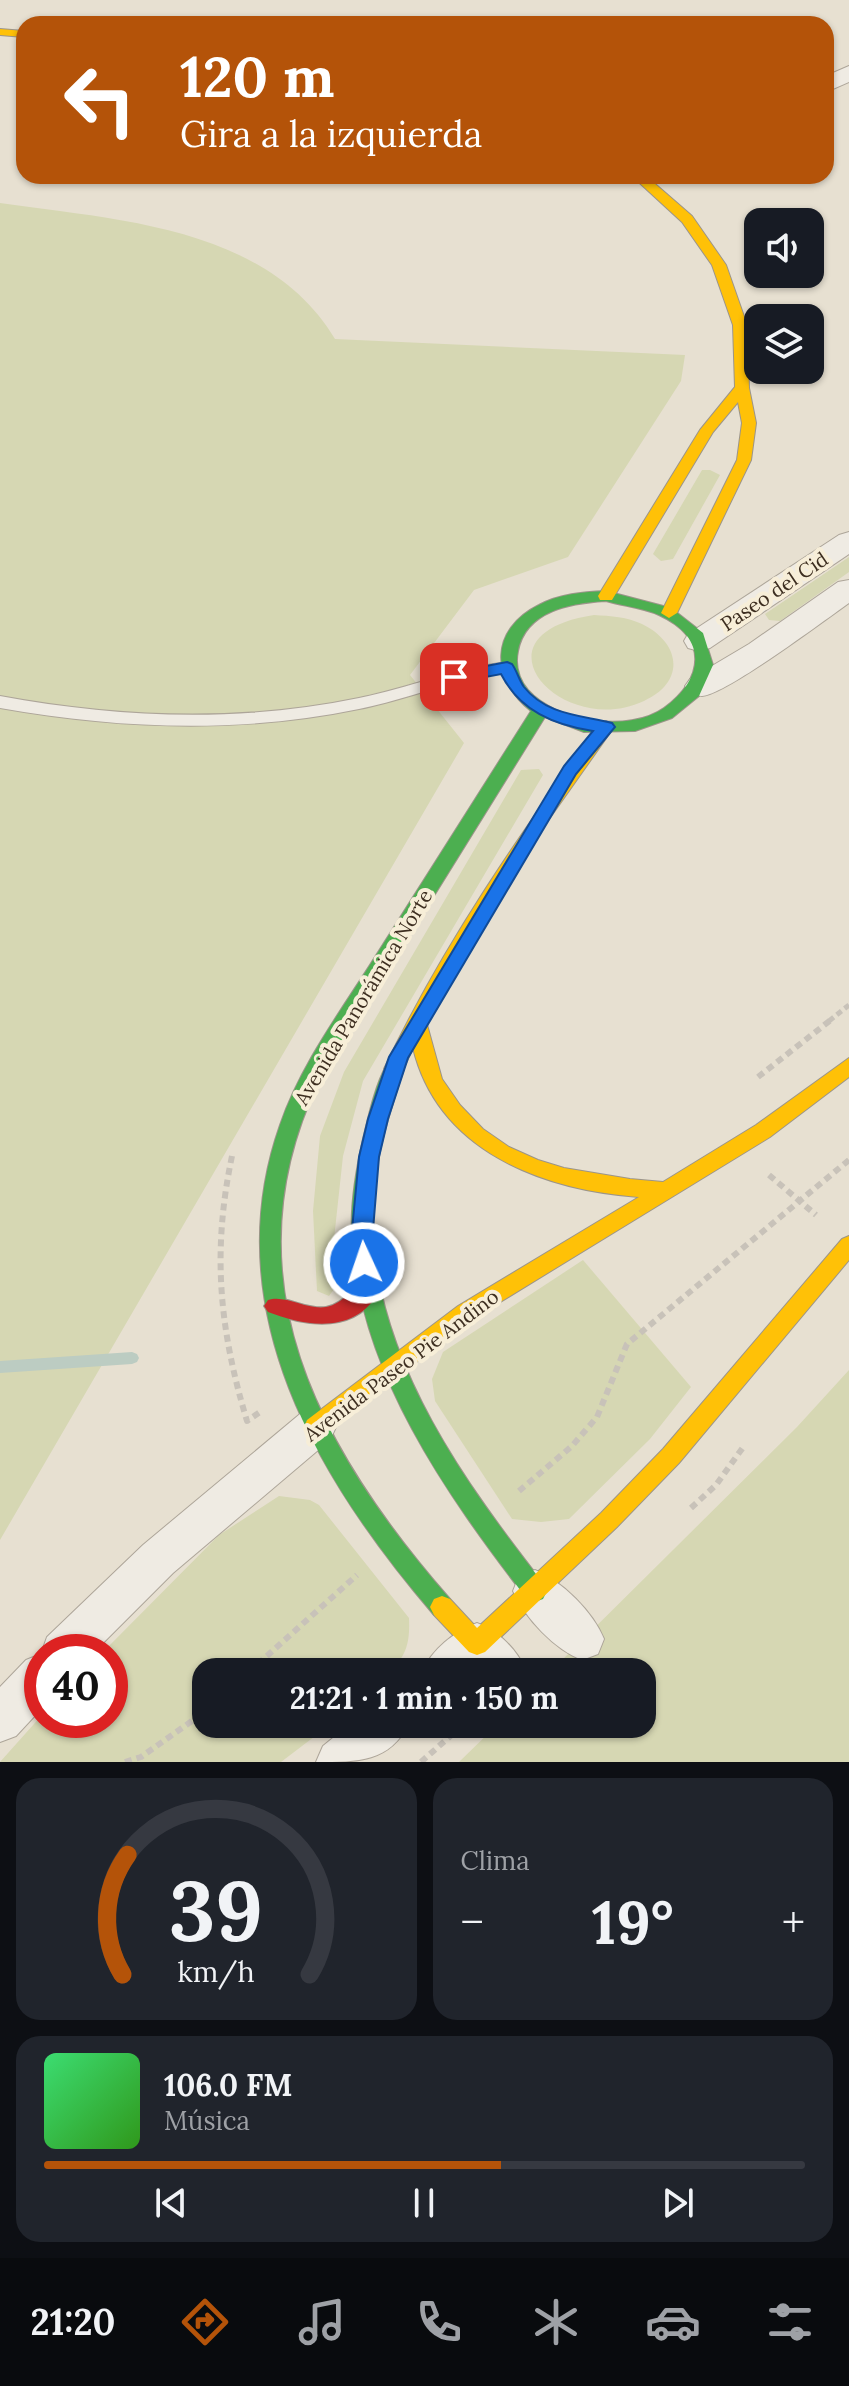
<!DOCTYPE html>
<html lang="es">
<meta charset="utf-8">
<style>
:root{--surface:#171b24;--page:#20242c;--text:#f1f3f6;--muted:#9ea1a6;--line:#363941;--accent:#b45309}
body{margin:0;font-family:Lora,serif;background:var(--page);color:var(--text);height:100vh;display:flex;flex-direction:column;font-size:30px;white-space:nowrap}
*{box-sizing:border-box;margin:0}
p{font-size:26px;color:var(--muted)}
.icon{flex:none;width:44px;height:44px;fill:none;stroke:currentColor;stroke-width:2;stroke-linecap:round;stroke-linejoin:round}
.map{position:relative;height:1762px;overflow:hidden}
.panel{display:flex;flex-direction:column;gap:16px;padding:16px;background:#0d0f14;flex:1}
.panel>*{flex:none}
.banner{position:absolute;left:16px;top:16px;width:818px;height:168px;border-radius:24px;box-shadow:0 2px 6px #0004;background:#b45309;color:#fff;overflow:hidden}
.fabs{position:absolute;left:744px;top:208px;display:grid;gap:16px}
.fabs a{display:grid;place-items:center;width:80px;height:80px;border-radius:16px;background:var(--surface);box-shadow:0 2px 6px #0004;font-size:40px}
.speed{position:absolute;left:24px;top:1634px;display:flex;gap:16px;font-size:40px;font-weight:700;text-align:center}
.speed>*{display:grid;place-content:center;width:104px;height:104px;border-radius:50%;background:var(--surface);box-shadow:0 2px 6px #0004;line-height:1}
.speed .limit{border:12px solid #d22;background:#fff;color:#111}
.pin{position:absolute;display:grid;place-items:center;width:68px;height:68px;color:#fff;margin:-34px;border-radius:16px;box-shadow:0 4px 12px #0006}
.me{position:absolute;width:88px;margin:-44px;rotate:357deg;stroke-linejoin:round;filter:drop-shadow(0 0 6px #0008)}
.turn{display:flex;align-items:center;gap:28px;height:168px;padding:0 32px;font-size:36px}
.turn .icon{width:104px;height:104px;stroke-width:2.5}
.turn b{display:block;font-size:56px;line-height:68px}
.big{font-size:60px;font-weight:700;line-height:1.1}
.panel .widget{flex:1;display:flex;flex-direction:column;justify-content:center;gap:12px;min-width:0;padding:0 28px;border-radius:24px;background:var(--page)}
.panel .dial{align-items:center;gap:0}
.dial svg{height:208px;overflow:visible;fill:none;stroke:var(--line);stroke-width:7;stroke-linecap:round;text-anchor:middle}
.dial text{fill:var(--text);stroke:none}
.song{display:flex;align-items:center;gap:24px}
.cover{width:96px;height:96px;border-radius:12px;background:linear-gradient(135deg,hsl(140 70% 55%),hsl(110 70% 35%))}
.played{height:8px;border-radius:4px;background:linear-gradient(90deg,var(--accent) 60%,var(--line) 60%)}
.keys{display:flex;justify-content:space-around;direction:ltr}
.heat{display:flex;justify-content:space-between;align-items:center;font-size:44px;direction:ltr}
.panel .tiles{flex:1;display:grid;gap:16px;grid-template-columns:1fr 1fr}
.widget:last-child{grid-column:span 2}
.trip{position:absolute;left:192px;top:1658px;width:464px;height:80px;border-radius:24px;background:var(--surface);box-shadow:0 2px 6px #0004;font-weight:700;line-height:80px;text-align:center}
.tab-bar{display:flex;height:128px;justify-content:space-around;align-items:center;background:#090b0e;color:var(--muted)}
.tab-bar .icon{width:56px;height:56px}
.tab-bar .selected{color:var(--accent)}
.tab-bar b{font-size:36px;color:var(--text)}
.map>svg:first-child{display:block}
</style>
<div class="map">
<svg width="849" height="1762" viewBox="0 0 849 1762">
<rect width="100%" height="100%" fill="#e7e0d1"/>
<g fill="#d6d7b3">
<path d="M0,203C117,220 267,226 335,339L685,355L681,381L568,557L474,590L410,675L464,743L0,1540Z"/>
<polygon points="702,470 710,470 720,475 673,559 661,561 653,554"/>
<polygon points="849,557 849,572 780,621 769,620 765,614"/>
<path d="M594,615C611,616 627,617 642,624C681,643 686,682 644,701C561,740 466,634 594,615Z"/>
<polygon points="539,769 543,775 363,1081 343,1156 334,1239 340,1281 329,1296 317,1291 313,1211 320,1136 344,1072 521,770"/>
<polygon points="583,1260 691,1387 650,1439 569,1519 541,1522 512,1519 435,1401 432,1379 443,1352"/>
<polygon points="849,1370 849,1762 459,1762 498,1724 642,1724 642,1672 550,1672 797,1427"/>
<path d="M279,1496L310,1500L319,1505L409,1618C410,1642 407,1656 389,1672H206V1724H331L281,1762H0L42,1715V1720H110V1652H103L219,1535Z"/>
</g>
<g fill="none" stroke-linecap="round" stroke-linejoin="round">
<polygon fill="#bcccc2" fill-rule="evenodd" points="132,1352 137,1354 139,1358 137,1362 132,1364 0,1373 0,1361"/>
<g stroke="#ada599" stroke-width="2">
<path id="lane" d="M507,662L513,663L515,667L513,671C497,675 481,676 465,680C429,689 395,702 359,709C239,734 119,729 0,708V696C119,718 239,723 359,698C409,688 456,668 507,662Z"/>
</g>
<g stroke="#ada599" stroke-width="2">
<g id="street">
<polygon points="849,66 849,82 826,92 826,76"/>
<polygon points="849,532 849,554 710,648 699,651 688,648 684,641 688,634 839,535"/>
<path d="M849,580V603C825,620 725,695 702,696C700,696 692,694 690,693L685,686L690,679L749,644L838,582Z"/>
<polygon points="315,1409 330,1414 336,1427 330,1440 173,1573 94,1652 42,1652 42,1708 16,1736 0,1742 0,1687 26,1660 41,1654 47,1637 143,1545 300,1414"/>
<path d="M535,1570C562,1581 593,1612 604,1639L598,1654L582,1660C555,1650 525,1618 513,1591L519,1576Z"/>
<path d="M477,1623C500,1632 517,1650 527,1672H422C432,1649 454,1632 477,1623Z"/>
<path d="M350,1724H409C389,1762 359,1762 316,1762L323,1746Z"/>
</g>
</g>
<g stroke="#9c958a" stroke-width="2">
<g id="fast">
<path d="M606,591L671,608L703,633L713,665L699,696L672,718L635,731L584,732L545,717L319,1081C224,1278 320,1451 450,1599L454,1607L450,1615L442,1618L434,1615C318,1480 215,1309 280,1125C301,1064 341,1011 375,957C427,875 479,793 531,711C491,679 489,630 539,605C559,594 583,592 606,591ZM606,601C623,606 643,608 659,615C709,638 704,679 664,708C629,733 556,722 528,690C519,679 515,665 518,651C526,610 572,603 606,601Z"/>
<path d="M394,1061L401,1064L404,1069C386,1122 368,1180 373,1237C382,1368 465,1483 543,1583L547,1591L543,1599L535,1602L527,1599C447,1495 359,1371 352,1236C350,1204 356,1170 363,1139C369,1114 375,1086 387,1064Z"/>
</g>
</g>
<g stroke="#9c958a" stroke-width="2">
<g id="slow">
<polygon points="0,29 24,31 24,37 0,35"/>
<polygon points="632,176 646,176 692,216 726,265 747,325 749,388 756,423 751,460 677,613 669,618 661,613 737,460 742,423 738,402 713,432 612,600 600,600 598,596 700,430 735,387 733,325 712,265 682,222"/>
<path d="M606,721L614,727L542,829L426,1021L442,1079L460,1105L483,1129L509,1147L538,1160L564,1168L630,1179L663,1182L756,1125L849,1058V1077L770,1137L474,1318L323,1434L315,1437L307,1434L304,1427L307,1420L458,1306L639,1197C542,1190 438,1151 413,1048L401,1074H387L384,1069C442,946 521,833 600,723Z"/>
<polygon points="849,1236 849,1260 679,1463 617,1527 485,1652 477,1655 469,1652 434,1615 430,1607 434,1599 442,1596 450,1599 477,1628 601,1513 663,1449 842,1239"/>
</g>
</g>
<g stroke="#9c958a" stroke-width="2">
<path id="jam" d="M370,1279L377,1282L381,1288C358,1335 307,1327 268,1312L264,1306L268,1300C285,1294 306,1310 326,1307C344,1304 353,1285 370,1279Z"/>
</g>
<polyline stroke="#c8c2b9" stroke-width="5" stroke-dasharray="6 4" stroke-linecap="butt" points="829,1021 849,1005"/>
<g stroke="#c8c2b9" stroke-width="6" stroke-dasharray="7 5" stroke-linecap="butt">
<polyline points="758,1077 832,1019"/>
<path d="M232,1156C212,1251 219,1328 247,1421L260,1412"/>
<polyline points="769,1175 816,1215"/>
<polyline points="519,1491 572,1446 597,1417 627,1344 849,1160"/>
<polyline points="691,1508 716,1485 744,1446"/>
<polyline points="249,1672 357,1575"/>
<polyline points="125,1762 141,1757 206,1711"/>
<polyline points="421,1762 464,1724"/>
</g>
<use href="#lane" fill="#efebe3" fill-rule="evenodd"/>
<use href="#street" fill="#efebe3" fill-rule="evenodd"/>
<use href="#fast" fill="#4caf50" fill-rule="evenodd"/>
<use href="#slow" fill="#ffc107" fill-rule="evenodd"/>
<use href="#jam" fill="#c62828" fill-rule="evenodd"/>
</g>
<path fill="#1a73e8" stroke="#114b97" stroke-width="2" d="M507,662L512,664C517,671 519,680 524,687C546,715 581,715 612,723L615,727L576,774L408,1058L388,1119L379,1157L373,1230L375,1263L372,1269L364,1272L357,1269L352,1230L359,1157L368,1119L389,1057L564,766L593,731C554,725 520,711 501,674L454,683L446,677L454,672Z"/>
<g text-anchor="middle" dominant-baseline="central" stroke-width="8" stroke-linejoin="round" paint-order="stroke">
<g font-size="20" fill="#3d2e20" stroke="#f7eed8">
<text transform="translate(774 591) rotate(-34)">Paseo del Cid</text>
<text transform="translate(363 997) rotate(-59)">Avenida Panorámica Norte</text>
<text transform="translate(401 1365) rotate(-37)">Avenida Paseo Pie Andino</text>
</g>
</g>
</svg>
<div class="fabs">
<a><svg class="icon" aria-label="sound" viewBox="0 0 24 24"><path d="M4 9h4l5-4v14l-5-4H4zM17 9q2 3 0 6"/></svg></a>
<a><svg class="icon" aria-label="layers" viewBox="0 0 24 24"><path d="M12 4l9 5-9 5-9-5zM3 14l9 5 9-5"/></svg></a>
</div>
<div class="speed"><div class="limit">40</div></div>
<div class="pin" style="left:454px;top:677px;background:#d93025"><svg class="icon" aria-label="arrive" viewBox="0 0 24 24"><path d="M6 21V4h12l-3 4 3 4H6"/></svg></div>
<svg class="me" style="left:364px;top:1263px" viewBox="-20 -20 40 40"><circle r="17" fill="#1a73e8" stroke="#fff" stroke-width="3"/><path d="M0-11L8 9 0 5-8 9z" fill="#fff"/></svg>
<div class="trip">21:21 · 1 min · 150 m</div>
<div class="banner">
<div class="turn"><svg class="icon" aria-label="left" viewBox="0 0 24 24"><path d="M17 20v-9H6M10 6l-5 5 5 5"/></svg><div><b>120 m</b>Gira a la izquierda</div></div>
</div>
</div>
<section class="panel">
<div class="tiles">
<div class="widget dial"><svg viewBox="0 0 100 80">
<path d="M14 69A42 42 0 1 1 86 69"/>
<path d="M14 69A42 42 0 0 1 16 23" stroke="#b45309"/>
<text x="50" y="56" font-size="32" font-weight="700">39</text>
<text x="50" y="72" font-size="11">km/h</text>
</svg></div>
<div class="widget"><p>Clima</p>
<div class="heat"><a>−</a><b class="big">19°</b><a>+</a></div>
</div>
<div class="widget">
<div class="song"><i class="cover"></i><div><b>106.0 FM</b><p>Música</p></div></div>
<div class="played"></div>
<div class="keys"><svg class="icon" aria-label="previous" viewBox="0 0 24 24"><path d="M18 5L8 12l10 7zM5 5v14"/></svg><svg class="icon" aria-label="pause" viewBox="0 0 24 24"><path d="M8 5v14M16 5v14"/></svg><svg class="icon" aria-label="next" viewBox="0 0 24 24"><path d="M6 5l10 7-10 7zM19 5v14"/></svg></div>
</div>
</div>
</section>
<nav class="tab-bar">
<b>21:20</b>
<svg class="icon selected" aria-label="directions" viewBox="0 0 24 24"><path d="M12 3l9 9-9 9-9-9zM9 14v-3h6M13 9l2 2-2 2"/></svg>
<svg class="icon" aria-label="music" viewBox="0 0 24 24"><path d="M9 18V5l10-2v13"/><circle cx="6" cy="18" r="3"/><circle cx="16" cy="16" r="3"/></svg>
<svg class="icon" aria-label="phone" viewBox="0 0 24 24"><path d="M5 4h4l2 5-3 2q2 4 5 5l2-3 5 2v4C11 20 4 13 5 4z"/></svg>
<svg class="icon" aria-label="climate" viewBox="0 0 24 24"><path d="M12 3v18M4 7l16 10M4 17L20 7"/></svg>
<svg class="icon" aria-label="car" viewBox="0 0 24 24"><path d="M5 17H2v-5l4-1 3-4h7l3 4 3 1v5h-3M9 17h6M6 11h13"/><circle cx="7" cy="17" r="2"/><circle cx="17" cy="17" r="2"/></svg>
<svg class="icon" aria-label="filters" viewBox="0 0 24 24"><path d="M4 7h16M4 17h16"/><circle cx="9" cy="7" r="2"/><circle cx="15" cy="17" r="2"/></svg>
</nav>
